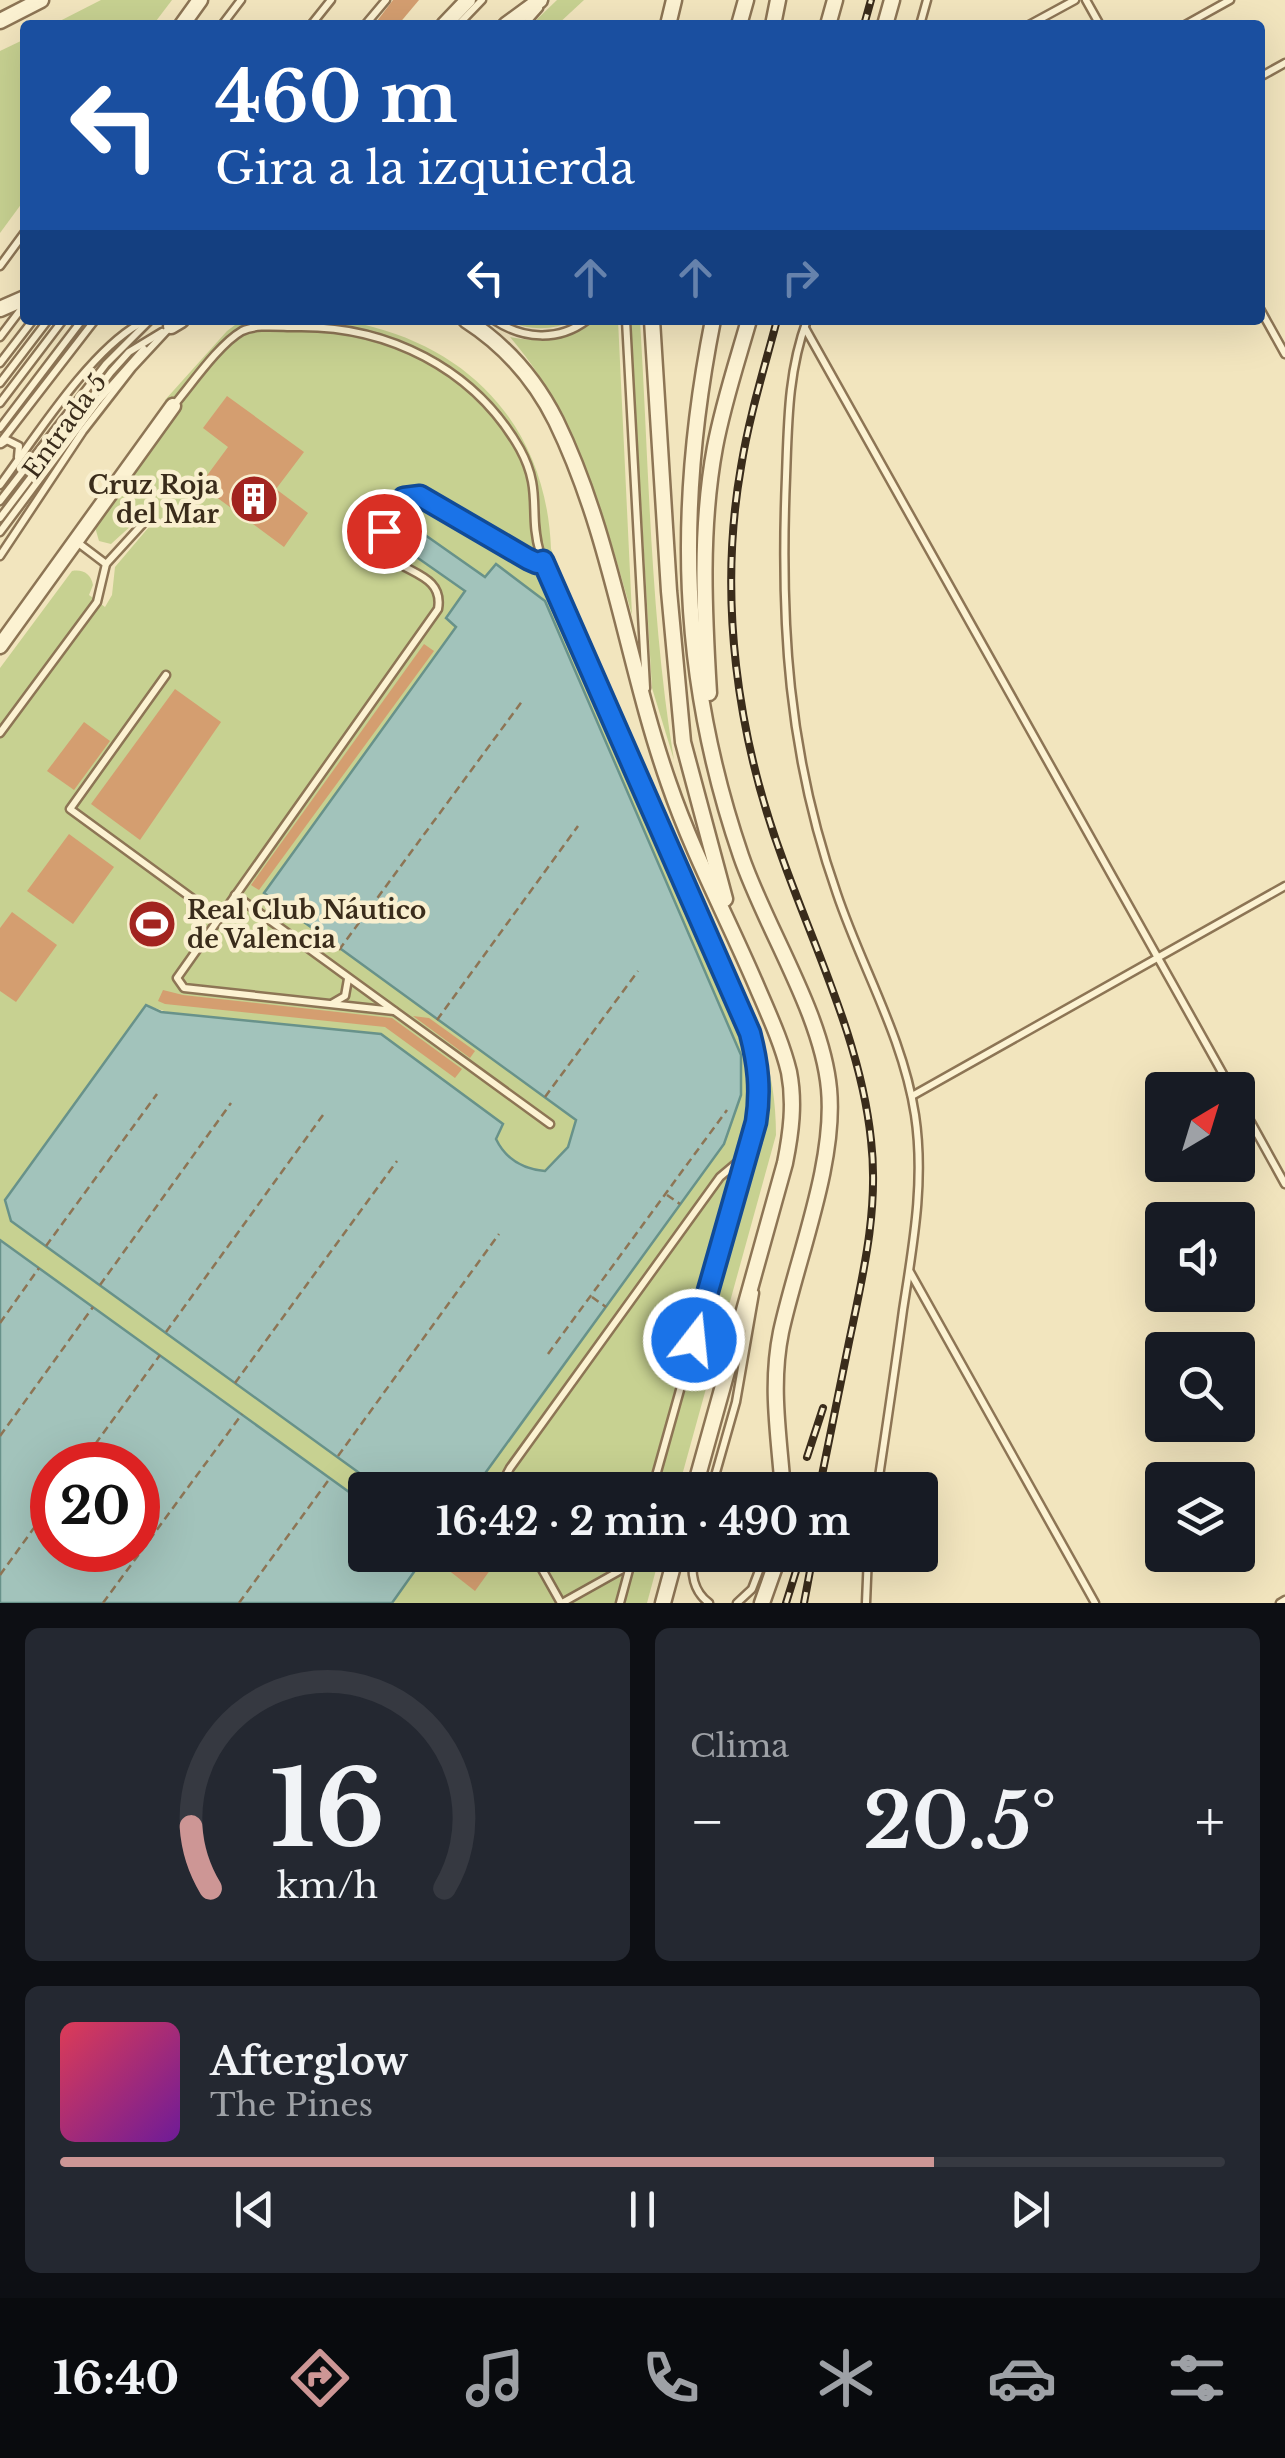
<!DOCTYPE html>
<html lang="es">
<meta charset="utf-8">
<style>
:root{--surface:#171b24;--page:#242831;--text:#f1f3f6;--muted:#9ea1a6;--line:#363941;--accent:#cd9695}
body{margin:0;font-family:"Libre Baskerville",serif;background:var(--page);color:var(--text);height:100vh;display:flex;flex-direction:column;font-size:38px;white-space:nowrap}
*{box-sizing:border-box;margin:0}
p{font-size:32px;color:var(--muted)}
.icon{flex:none;width:55px;height:55px;fill:none;stroke:currentColor;stroke-width:2;stroke-linecap:round;stroke-linejoin:round}
.map{position:relative;height:1603px;overflow:hidden}
.sheet{display:flex;flex-direction:column;gap:25px;padding:25px;background:#0d0f14;flex:1}
.sheet>*{flex:none}
.hud{position:absolute;left:20px;top:20px;width:1245px;height:305px;border-radius:10px;box-shadow:0 10px 40px #0002;background:#1a4fa0;color:#fff;overflow:hidden}
.needle{width:65px;rotate:38deg}
.tools{position:absolute;left:1145px;top:1072px;display:grid;gap:20px}
.tools a{display:grid;place-items:center;width:110px;height:110px;border-radius:10px;background:var(--surface);box-shadow:0 10px 40px #0002;font-size:50px}
.speed{position:absolute;left:30px;top:1442px;display:flex;gap:20px;font-size:50px;font-weight:700;text-align:center}
.speed>*{display:grid;place-content:center;width:130px;height:130px;border-radius:50%;background:var(--surface);box-shadow:0 10px 40px #0002;line-height:1}
.speed .limit{border:15px solid #d22;background:#fff;color:#111}
.pin{position:absolute;display:grid;place-items:center;width:85px;height:85px;color:#fff;margin:-42px;border:5px solid #fff;border-radius:50%;box-shadow:0 2px 10px #0007}
.me{position:absolute;width:110px;margin:-55px;rotate:16deg;stroke-linejoin:round;filter:drop-shadow(0 0 8px #0008)}
.turn{display:flex;align-items:center;gap:35px;height:210px;padding:0 30px;font-size:45px}
.turn .icon{width:130px;height:130px;stroke-width:2.5}
.turn b{display:block;font-size:70px;line-height:85px}
.lanes{display:flex;align-items:center;height:95px;padding:0 30px;background:#0003;justify-content:center;gap:50px;direction:ltr}
.lanes .off{opacity:.35}
.big{font-size:75px;font-weight:800;line-height:1.1}
.sheet .widget{flex:1;display:flex;flex-direction:column;justify-content:center;gap:15px;min-width:0;padding:0 35px;border-radius:15px;background:var(--page)}
.sheet .dial{align-items:center;gap:0}
.dial svg{height:260px;overflow:visible;fill:none;stroke:var(--line);stroke-width:7;stroke-linecap:round;text-anchor:middle}
.dial text{fill:var(--text);stroke:none}
.song{display:flex;align-items:center;gap:30px}
.cover{width:120px;height:120px;border-radius:15px;background:linear-gradient(135deg,hsl(350 70% 55%),hsl(280 70% 35%))}
.played{height:10px;border-radius:5px;background:linear-gradient(90deg,var(--accent) 75%,var(--line) 75%)}
.keys{display:flex;justify-content:space-around;direction:ltr}
.heat{display:flex;justify-content:space-between;align-items:center;font-size:55px;direction:ltr}
.sheet .tiles{flex:1;display:grid;gap:25px;grid-template-columns:1fr 1fr}
.widget:last-child{grid-column:span 2}
.trip{position:absolute;left:348px;top:1472px;width:590px;height:100px;border-radius:10px;background:var(--surface);box-shadow:0 10px 40px #0002;font-weight:800;line-height:100px;text-align:center}
.tabs{display:flex;height:160px;justify-content:space-around;align-items:center;background:#090b0e;color:var(--muted)}
.tabs .icon{width:70px;height:70px}
.tabs .current{color:var(--accent)}
.tabs b{font-size:45px;color:var(--text)}
.map>svg:first-child{display:block}
</style>
<div class="map">
<svg width="1285" height="1603" viewBox="0 0 1285 1603">
<rect width="100%" height="100%" fill="#f2e5be"/>
<g fill="#c7d191">
<polygon points="101,0 172,0 153,25 52,25"/>
<polygon points="557,0 584,0 557,25 531,25"/>
<polygon points="25,39 25,199 0,233 0,51"/>
<path d="M258,320C296,320 336,317 373,327C482,356 547,438 551,549L758,1031C770,1066 776,1097 776,1135L678,1490H473L724,1144L741,1095V1055L545,601L496,564L486,578L419,530L405,550L465,591L457,626L264,893L576,1120L568,1147L545,1171C523,1169 506,1160 496,1139L503,1124L146,1005L5,1199L12,1221L369,1480L357,1497L0,1240V668L72,571C83,569 91,574 93,585L89,595L105,607L112,595L115,567L154,521L144,514L111,544L99,541L95,527L179,411L165,400L227,331L239,322Z"/>
<path d="M506,320H575C552,331 529,331 506,320Z"/>
<path d="M594,320H618L632,615C604,516 578,416 510,337C542,343 568,341 594,320Z"/>
<path d="M630,320H640C649,466 650,615 674,760L652,688Z"/>
<polygon points="426,1555 660,1555 647,1603 392,1603"/>
</g>
<path fill="#a2c3bb" stroke="#68928a" stroke-width="2.5" fill-rule="evenodd" d="M418,530L485,577L496,564L545,601L741,1055V1095L724,1144L473,1490H365V1555H426L392,1603H0V1240L356,1497L369,1480L11,1221L5,1200L146,1005L161,1012L381,1034L503,1124L496,1139C506,1160 523,1169 545,1171L568,1147L576,1120L264,893L456,627L446,618L465,591L405,549ZM52,1465H138V1550H52Z"/>
<g fill="#d49e70">
<polygon points="393,0 419,0 398,25 374,25"/>
<polygon points="227,396 304,452 276,489 308,513 284,547 200,485 228,447 203,428"/>
<polygon points="424,644 434,651 259,890 251,885"/>
<polygon points="175,689 221,722 140,840 91,804"/>
<polygon points="84,722 110,741 74,790 47,771"/>
<polygon points="69,834 114,867 73,924 27,891"/>
<polygon points="12,912 57,945 16,1002 0,991 0,928"/>
<polygon points="163,990 183,995 392,1018 462,1069 455,1078 385,1027 165,1004 158,1001"/>
<polygon points="413,1016 429,1018 475,1051 470,1058"/>
<polygon points="457,1555 501,1555 475,1591 447,1569"/>
</g>
<g fill="none" stroke-linecap="round" stroke-linejoin="round">
<g stroke="#8d7555" stroke-width="11">
<g id="lane">
<polyline points="1086,0 1100,25"/>
<polyline points="222,25 241,0"/>
<polyline points="311,25 331,0"/>
<polyline points="365,25 386,0"/>
<polyline points="458,25 482,0"/>
<polyline points="524,25 539,8"/>
<polyline points="920,25 927,0"/>
<polyline points="1029,25 1075,0"/>
<polyline points="1185,25 1230,0"/>
<polyline points="1260,77 1285,63"/>
<polyline points="0,266 25,232"/>
<polyline points="1260,309 1285,354"/>
<path d="M494,320C523,339 558,342 587,320"/>
<polyline points="626,320 646,688"/>
<path d="M807,320C788,371 788,422 786,477C780,622 788,755 837,894C862,968 903,1037 915,1115C925,1181 913,1245 903,1310C895,1370 886,1430 877,1490"/>
<polyline points="805,328 1232,1090"/>
<polyline points="0,337 25,304"/>
<polyline points="0,363 33,320"/>
<polyline points="0,383 48,320"/>
<polyline points="0,403 63,320"/>
<path d="M174,405C191,385 219,344 242,331C256,324 279,327 295,327C387,325 474,368 520,449C543,491 528,513 540,553L750,1033C758,1064 761,1090 755,1122L652,1490"/>
<polyline points="0,428 82,320"/>
<polyline points="0,443 95,320"/>
<polyline points="1,444 7,440 19,446 18,457"/>
<path d="M0,485C35,438 89,352 139,324"/>
<polyline points="0,501 106,364 150,320"/>
<polyline points="0,518 111,372 129,352 162,332"/>
<polyline points="0,532 98,401 144,349"/>
<polyline points="77,542 106,564 149,517"/>
<polyline points="0,556 83,431 132,368 171,326"/>
<polyline points="166,675 70,809 219,918"/>
<polyline points="0,733 97,602 106,564"/>
<polyline points="235,895 550,1124"/>
<polyline points="333,1003 345,996 348,979"/>
<path d="M394,1011L184,988L177,978L438,609C448,554 340,583 404,498L420,496L430,500L528,559L537,563L543,561"/>
<polyline points="912,1096 1285,886"/>
<polyline points="1238,1099 1285,1184"/>
<polyline points="910,1272 1095,1603"/>
<polyline points="503,1490 502,1483 510,1468 720,1177 746,1155"/>
<polyline points="711,1490 736,1402 755,1293"/>
<polyline points="534,1555 561,1603"/>
<path d="M693,1555C691,1574 693,1591 709,1603"/>
<polyline points="562,1603 630,1565"/>
<polyline points="620,1603 633,1555"/>
<polyline points="737,1603 752,1589 765,1555"/>
<polyline points="866,1603 868,1555"/>
<polyline points="1280,1603 1285,1600"/>
</g>
</g>
<g stroke="#8d7555" stroke-width="19">
<g id="street">
<polyline points="0,21 41,0"/>
<polyline points="182,25 200,0"/>
<polyline points="444,25 468,0"/>
<polyline points="506,25 540,0"/>
<polyline points="668,25 674,0"/>
<polyline points="739,25 746,0"/>
<polyline points="773,25 778,0"/>
<polyline points="828,25 835,0"/>
<polyline points="885,25 892,0"/>
<polyline points="0,309 25,298"/>
<path d="M466,320C505,345 535,379 556,421C612,536 627,665 669,784C693,854 728,919 757,987C769,1015 782,1043 789,1072C795,1103 791,1133 785,1163L694,1490"/>
<polyline points="652,320 669,591 683,742 725,899"/>
<path d="M713,320C676,506 679,675 741,856C766,929 822,1013 829,1089C836,1163 797,1258 781,1332C770,1386 779,1436 783,1490"/>
<polyline points="171,326 181,320"/>
<polyline points="0,646 173,406"/>
<path d="M709,693C704,611 700,528 715,447C723,404 737,362 749,320"/>
<polyline points="663,1603 676,1555"/>
<polyline points="762,1603 779,1555"/>
</g>
</g>
<g stroke="#8d7555" stroke-width="2.5" stroke-dasharray="8 5" stroke-linecap="butt">
<polyline points="339,950 523,700"/>
<polyline points="437,1020 578,826"/>
<polyline points="545,1097 638,971"/>
<polyline points="667,1195 680,1204"/>
<polyline points="46,1246 157,1094"/>
<polyline points="100,1285 231,1103"/>
<polyline points="592,1297 606,1307"/>
<polyline points="0,1323 39,1268"/>
<polyline points="166,1332 323,1115"/>
<polyline points="548,1354 727,1110"/>
<polyline points="235,1383 397,1161"/>
<polyline points="0,1436 93,1307"/>
<polyline points="338,1456 499,1234"/>
<polyline points="80,1465 160,1355"/>
<polyline points="0,1575 52,1503"/>
<polyline points="103,1603 242,1414"/>
<polyline points="239,1603 330,1478"/>
</g>
<use href="#lane" stroke="#fcf2d2" stroke-width="6"/>
<use href="#street" stroke="#fcf2d2" stroke-width="14"/>
<g stroke="#3a2c1b" stroke-width="8">
<g id="rail">
<polyline points="864,25 871,0"/>
<path d="M777,320C764,369 749,417 741,467C718,598 737,736 783,860C816,952 861,1043 871,1140C879,1209 863,1275 849,1342C839,1391 829,1441 819,1490"/>
<polyline points="807,1457 823,1408"/>
<polyline points="786,1603 801,1555"/>
<polyline points="804,1603 813,1555"/>
</g>
</g>
<use href="#rail" stroke="#f9efcf" stroke-width="4" stroke-dasharray="11" stroke-linecap="butt"/>
</g>
<g fill="none" stroke-linecap="round" stroke-linejoin="round">
<g stroke="#114b97" stroke-width="25">
<path id="route" d="M384,531L404,498L420,496L528,559L537,563L543,561L750,1033C758,1064 761,1090 756,1122L694,1340"/>
</g>
<use href="#route" stroke="#1a73e8" stroke-width="18"/>
</g>
<defs>
<g id="building-disc" transform="scale(2.5)"><circle r="9.5" fill="#a2241f" stroke="#f9efcf"/><path d="M-4-6H4V6H1V3H-1V6H-4ZM-2.5-4.3h1.7v1.8h-1.7ZM.8-4.3h1.7v1.8H.8ZM-2.5-1h1.7V.8h-1.7ZM.8-1h1.7V.8H.8Z" fill="#fff"/></g>
<g id="stadium-disc" transform="scale(2.5)"><circle r="9.5" fill="#a2241f" stroke="#f9efcf"/><path d="M0-5a6.5 5 0 1 0 0 10a6.5 5 0 1 0 0-10ZM-3.5-1.8h7v3.6h-7Z" fill="#fff"/></g>
</defs>
<g fill-rule="evenodd">
<use href="#building-disc" x="254" y="499"/>
<use href="#stadium-disc" x="152" y="924"/>
</g>
<g text-anchor="middle" dominant-baseline="central" stroke-width="9" stroke-linejoin="round" paint-order="stroke">
<g font-size="25" fill="#3a2c1b" stroke="#f9efcf">
<text transform="translate(65 426) rotate(-54)">Entrada 5</text>
</g>
<g font-size="25" font-weight="bold" fill="#3a2c1b" stroke="#f9efcf" text-anchor="end">
<text x="219" y="485">Cruz Roja<tspan x="219" dy="29">del Mar</tspan></text>
<text x="187" y="910" text-anchor="start">Real Club Náutico<tspan x="187" dy="29">de Valencia</tspan></text>
</g>
</g>
</svg>
<div class="tools">
<a><svg class="needle" viewBox="-14 -14 28 28"><path d="M0-13l5 13h-10z" fill="#e53935"/><path d="M0 13l5-13h-10z" fill="#9ea1a6"/></svg></a>
<a><svg class="icon" aria-label="sound" viewBox="0 0 24 24"><path d="M4 9h4l5-4v14l-5-4H4zM17 9q2 3 0 6"/></svg></a>
<a><svg class="icon" aria-label="search" viewBox="0 0 24 24"><circle cx="10" cy="10" r="6"/><path d="M15 15l6 6"/></svg></a>
<a><svg class="icon" aria-label="layers" viewBox="0 0 24 24"><path d="M12 4l9 5-9 5-9-5zM3 14l9 5 9-5"/></svg></a>
</div>
<div class="speed"><div class="limit">20</div></div>
<div class="pin" style="left:384px;top:531px;background:#d93025"><svg class="icon" aria-label="arrive" viewBox="0 0 24 24"><path d="M6 21V4h12l-3 4 3 4H6"/></svg></div>
<svg class="me" style="left:694px;top:1340px" viewBox="-20 -20 40 40"><circle r="17" fill="#1a73e8" stroke="#fff" stroke-width="3"/><path d="M0-11L8 9 0 5-8 9z" fill="#fff"/></svg>
<div class="trip">16:42 · 2 min · 490 m</div>
<div class="hud">
<div class="turn"><svg class="icon" aria-label="left" viewBox="0 0 24 24"><path d="M17 20v-9H6M10 6l-5 5 5 5"/></svg><div><b>460 m</b>Gira a la izquierda</div></div>
<div class="lanes"><svg class="icon" aria-label="left" viewBox="0 0 24 24"><path d="M17 20v-9H6M10 6l-5 5 5 5"/></svg><svg class="icon off" aria-label="ahead" viewBox="0 0 24 24"><path d="M12 20V5M6 11l6-6 6 6"/></svg><svg class="icon off" aria-label="ahead" viewBox="0 0 24 24"><path d="M12 20V5M6 11l6-6 6 6"/></svg><svg class="icon off" aria-label="right" viewBox="0 0 24 24"><path d="M7 20v-9h11M14 6l5 5-5 5"/></svg></div>
</div>
</div>
<section class="sheet">
<div class="tiles">
<div class="widget dial"><svg viewBox="0 0 100 80">
<path d="M14 69A42 42 0 1 1 86 69"/>
<path d="M14 69A42 42 0 0 1 8 50" stroke="#cd9695"/>
<text x="50" y="56" font-size="32" font-weight="700">16</text>
<text x="50" y="72" font-size="11">km/h</text>
</svg></div>
<div class="widget"><p>Clima</p>
<div class="heat"><a>−</a><b class="big">20.5°</b><a>+</a></div>
</div>
<div class="widget">
<div class="song"><i class="cover"></i><div><b>Afterglow</b><p>The Pines</p></div></div>
<div class="played"></div>
<div class="keys"><svg class="icon" aria-label="previous" viewBox="0 0 24 24"><path d="M18 5L8 12l10 7zM5 5v14"/></svg><svg class="icon" aria-label="pause" viewBox="0 0 24 24"><path d="M8 5v14M16 5v14"/></svg><svg class="icon" aria-label="next" viewBox="0 0 24 24"><path d="M6 5l10 7-10 7zM19 5v14"/></svg></div>
</div>
</div>
</section>
<nav class="tabs">
<b>16:40</b>
<svg class="icon current" aria-label="directions" viewBox="0 0 24 24"><path d="M12 3l9 9-9 9-9-9zM9 14v-3h6M13 9l2 2-2 2"/></svg>
<svg class="icon" aria-label="music" viewBox="0 0 24 24"><path d="M9 18V5l10-2v13"/><circle cx="6" cy="18" r="3"/><circle cx="16" cy="16" r="3"/></svg>
<svg class="icon" aria-label="phone" viewBox="0 0 24 24"><path d="M5 4h4l2 5-3 2q2 4 5 5l2-3 5 2v4C11 20 4 13 5 4z"/></svg>
<svg class="icon" aria-label="climate" viewBox="0 0 24 24"><path d="M12 3v18M4 7l16 10M4 17L20 7"/></svg>
<svg class="icon" aria-label="car" viewBox="0 0 24 24"><path d="M5 17H2v-5l4-1 3-4h7l3 4 3 1v5h-3M9 17h6M6 11h13"/><circle cx="7" cy="17" r="2"/><circle cx="17" cy="17" r="2"/></svg>
<svg class="icon" aria-label="filters" viewBox="0 0 24 24"><path d="M4 7h16M4 17h16"/><circle cx="9" cy="7" r="2"/><circle cx="15" cy="17" r="2"/></svg>
</nav>
